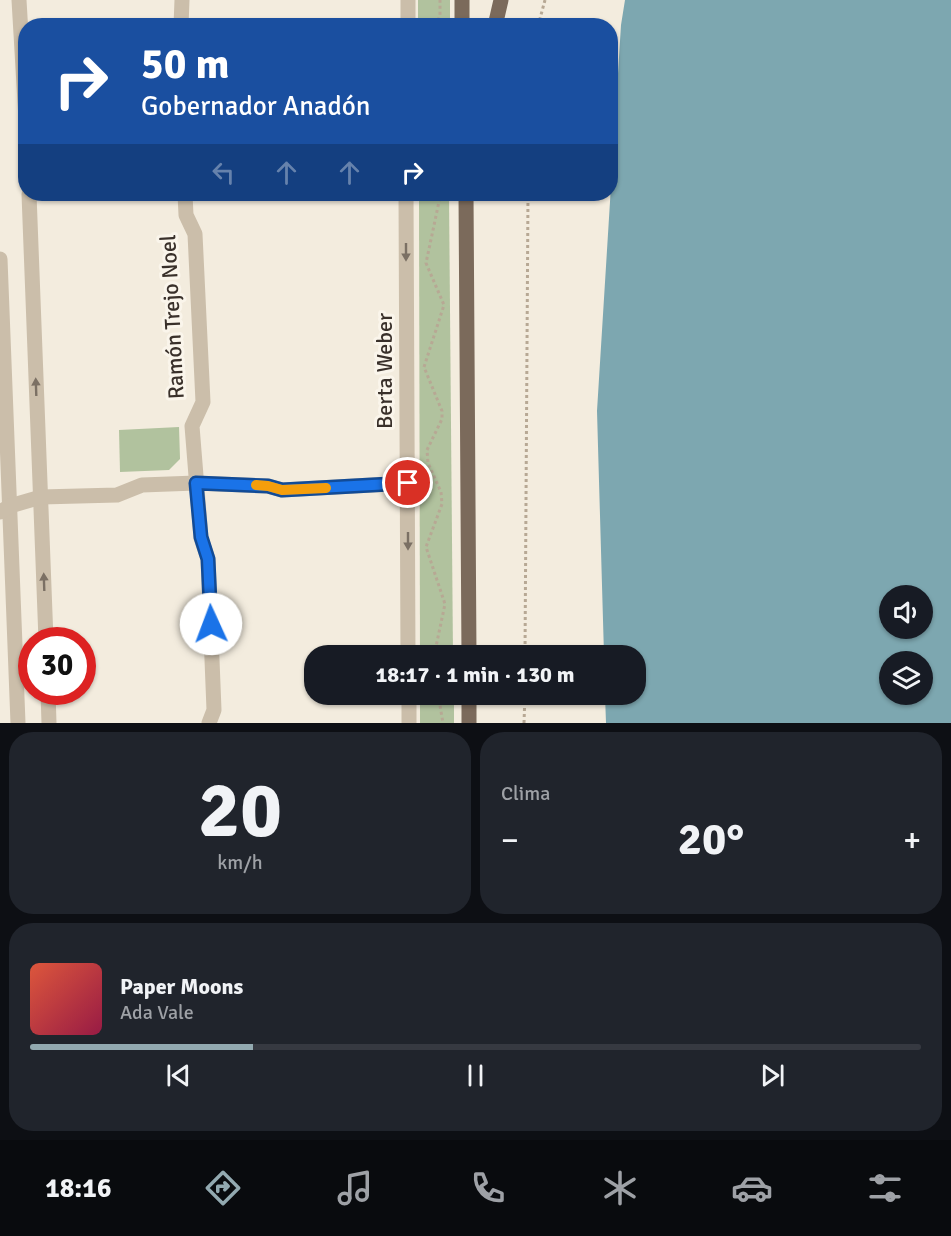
<!DOCTYPE html>
<html lang="es">
<meta charset="utf-8">
<style>
:root{--surface:#171b24;--page:#20242c;--text:#f1f3f6;--muted:#9ea1a6;--line:#363941;--accent:#92a9b0}
body{margin:0;font-family:Signika,sans-serif;background:var(--page);color:var(--text);height:100vh;display:flex;flex-direction:column;font-size:22px;white-space:nowrap}
*{box-sizing:border-box;margin:0}
p{font-size:20px;color:var(--muted)}
.icon{flex:none;width:33px;height:33px;fill:none;stroke:currentColor;stroke-width:2;stroke-linecap:round;stroke-linejoin:round}
.map{position:relative;height:723px;overflow:hidden}
.details{display:flex;flex-direction:column;gap:9px;padding:9px;background:#0d0f14;flex:1}
.details>*{flex:none}
.guide{position:absolute;left:18px;top:18px;width:600px;height:183px;border-radius:24px;box-shadow:0 2px 4px #0004;background:#1a4fa0;color:#fff;overflow:hidden}
.controls{position:absolute;left:879px;top:585px;display:grid;gap:12px}
.controls a{display:grid;place-items:center;width:54px;height:54px;border-radius:50%;background:var(--surface);box-shadow:0 2px 4px #0004;font-size:30px}
.speed{position:absolute;left:18px;top:627px;display:flex;gap:12px;font-size:30px;font-weight:700;text-align:center}
.speed>*{display:grid;place-content:center;width:78px;height:78px;border-radius:50%;background:var(--surface);box-shadow:0 2px 4px #0004;line-height:1}
.speed .limit{border:9px solid #d22;background:#fff;color:#111}
.pin{position:absolute;display:grid;place-items:center;width:51px;height:51px;color:#fff;margin:-26px;border:3px solid #fff;border-radius:50%;box-shadow:0 2px 6px #0007}
.me{position:absolute;width:66px;margin:-33px;rotate:358deg;stroke-linejoin:round;filter:drop-shadow(0 0 4px #0008)}
.turn{display:flex;align-items:center;gap:21px;height:126px;padding:0 24px;font-size:27px}
.turn .icon{width:78px;height:78px;stroke-width:2.5}
.turn b{display:block;font-size:42px;line-height:51px}
.lanes{display:flex;align-items:center;height:57px;padding:0 24px;background:#0003;justify-content:center;gap:30px;direction:ltr}
.lanes .off{opacity:.35}
.big{font-size:45px;font-weight:700;line-height:1.1}
.details .tile{flex:1;display:flex;flex-direction:column;justify-content:center;gap:9px;min-width:0;padding:0 21px;border-radius:24px;background:var(--page)}
.details .dial{align-items:center;gap:0}
.dial b{font-size:78px;line-height:1}
.song{display:flex;align-items:center;gap:18px}
.cover{width:72px;height:72px;border-radius:9px;background:linear-gradient(135deg,hsl(10 70% 55%),hsl(340 70% 35%))}
.played{height:6px;border-radius:3px;background:linear-gradient(90deg,var(--accent) 25%,var(--line) 25%)}
.keys{display:flex;justify-content:space-around;direction:ltr}
.heat{display:flex;justify-content:space-between;align-items:center;font-size:33px;direction:ltr}
.details .tiles{flex:1;display:grid;gap:9px;grid-template-columns:1fr 1fr}
.tile:last-child{grid-column:span 2}
.trip{position:absolute;left:304px;top:645px;width:342px;height:60px;border-radius:24px;background:var(--surface);box-shadow:0 2px 4px #0004;font-weight:700;line-height:60px;text-align:center}
.tabs{display:flex;height:96px;justify-content:space-around;align-items:center;background:#090b0e;color:var(--muted)}
.tabs .icon{width:42px;height:42px}
.tabs .current{color:var(--accent)}
.tabs b{font-size:27px;color:var(--text)}
.map>svg:first-child{display:block}
</style>
<div class="map">
<svg width="951" height="723" viewBox="0 0 951 723">
<rect width="100%" height="100%" fill="#f3ecde"/>
<g fill="#b1c29e">
<rect x="418" y="0" width="32" height="25"/>
<polygon points="419,194 449,194 453,655 420,655"/>
<polygon points="179,427 180,459 169,470 120,472 119,430"/>
<rect x="420" y="695" width="34" height="28"/>
</g>
<path fill="#7da7b0" fill-rule="evenodd" d="M625,0H951V723H606L605,695L636,694V656L604,655L597,411L621,25ZM890,596H922V628H890ZM890,662H922V694H890Z"/>
<g fill="none" stroke-linecap="round" stroke-linejoin="round">
<g stroke="#b7a894" stroke-width="3" stroke-dasharray="3 3" stroke-linecap="butt">
<polyline points="436,26 440,15 440,0"/>
<polyline points="538,26 545,0"/>
<polyline points="434,656 445,604 426,547 442,504 441,492 428,463 427,450 442,419 442,411 424,367 444,305 426,263 440,197 438,194"/>
<polyline points="525,656 528,194"/>
<polyline points="438,694 443,723"/>
<polyline points="524,723 525,694"/>
</g>
<g stroke="#cbbeaa" stroke-width="15">
<polyline points="19,0 26,119"/>
<polyline points="181,26 182,0"/>
<polyline points="408,26 408,0"/>
<polyline points="29,194 46,640"/>
<polyline points="185,194 186,215 195,234 203,402 192,426 201,538 208,559 214,710 209,723"/>
<polyline points="406,194 408,656"/>
<polyline points="0,259 18,723"/>
<polyline points="0,512 10,506 41,497 117,495 142,485 196,483 268,486 282,490 408,483"/>
<polyline points="48,692 49,723"/>
<polyline points="409,694 409,723"/>
</g>
<g stroke="#7b6a5b" stroke-width="15">
<polyline points="462,0 462,26"/>
<polyline points="495,26 501,0"/>
<polyline points="466,194 469,656"/>
<polyline points="469,694 469,723"/>
</g>
</g>
<defs><path id="oneway-solid" d="M-6-.8H1V-3.2L6.5 0L1 3.2V.8H-6Z" transform="scale(1.5)"/></defs>
<g fill="#7b7064">
<use href="#oneway-solid" transform="translate(406 252) rotate(90)"/>
<use href="#oneway-solid" transform="translate(36 387) rotate(-92)"/>
<use href="#oneway-solid" transform="translate(408 541) rotate(90)"/>
<use href="#oneway-solid" transform="translate(44 582) rotate(-92)"/>
</g>
<g fill="none" stroke-linecap="round" stroke-linejoin="round">
<g stroke="#114b97" stroke-width="15">
<polyline id="route" points="211,624 208,559 201,537 196,483 268,486 282,490 408,483"/>
</g>
<use href="#route" stroke="#1a73e8" stroke-width="10"/>
<polyline stroke="#f59e0b" stroke-width="10" points="256,485 268,486 282,490 326,488"/>
</g>
<g text-anchor="middle" dominant-baseline="central" stroke-width="6" stroke-linejoin="round" paint-order="stroke">
<g font-size="22" fill="#39302a" stroke="#faf5eb">
<text transform="translate(172 317) rotate(-93)">Ramón Trejo Noel</text>
<text transform="translate(384 371) rotate(-90)">Berta Weber</text>
</g>
</g>
</svg>
<div class="controls">
<a><svg class="icon" aria-label="sound" viewBox="0 0 24 24"><path d="M4 9h4l5-4v14l-5-4H4zM17 9q2 3 0 6"/></svg></a>
<a><svg class="icon" aria-label="layers" viewBox="0 0 24 24"><path d="M12 4l9 5-9 5-9-5zM3 14l9 5 9-5"/></svg></a>
</div>
<div class="speed"><div class="limit">30</div></div>
<div class="pin" style="left:408px;top:483px;background:#d93025"><svg class="icon" aria-label="arrive" viewBox="0 0 24 24"><path d="M6 21V4h12l-3 4 3 4H6"/></svg></div>
<svg class="me" style="left:211px;top:624px" viewBox="-20 -20 40 40"><circle r="19" fill="#fff"/><path d="M0-13L10 11 0 6-10 11z" fill="#1a73e8"/></svg>
<div class="trip">18:17 · 1 min · 130 m</div>
<div class="guide">
<div class="turn"><svg class="icon" aria-label="right" viewBox="0 0 24 24"><path d="M7 20v-9h11M14 6l5 5-5 5"/></svg><div><b>50 m</b>Gobernador Anadón</div></div>
<div class="lanes"><svg class="icon off" aria-label="left" viewBox="0 0 24 24"><path d="M17 20v-9H6M10 6l-5 5 5 5"/></svg><svg class="icon off" aria-label="ahead" viewBox="0 0 24 24"><path d="M12 20V5M6 11l6-6 6 6"/></svg><svg class="icon off" aria-label="ahead" viewBox="0 0 24 24"><path d="M12 20V5M6 11l6-6 6 6"/></svg><svg class="icon" aria-label="right" viewBox="0 0 24 24"><path d="M7 20v-9h11M14 6l5 5-5 5"/></svg></div>
</div>
</div>
<section class="details">
<div class="tiles">
<div class="tile dial"><b>20</b><p>km/h</p></div>
<div class="tile"><p>Clima</p>
<div class="heat"><a>−</a><b class="big">20°</b><a>+</a></div>
</div>
<div class="tile">
<div class="song"><i class="cover"></i><div><b>Paper Moons</b><p>Ada Vale</p></div></div>
<div class="played"></div>
<div class="keys"><svg class="icon" aria-label="previous" viewBox="0 0 24 24"><path d="M18 5L8 12l10 7zM5 5v14"/></svg><svg class="icon" aria-label="pause" viewBox="0 0 24 24"><path d="M8 5v14M16 5v14"/></svg><svg class="icon" aria-label="next" viewBox="0 0 24 24"><path d="M6 5l10 7-10 7zM19 5v14"/></svg></div>
</div>
</div>
</section>
<nav class="tabs">
<b>18:16</b>
<svg class="icon current" aria-label="directions" viewBox="0 0 24 24"><path d="M12 3l9 9-9 9-9-9zM9 14v-3h6M13 9l2 2-2 2"/></svg>
<svg class="icon" aria-label="music" viewBox="0 0 24 24"><path d="M9 18V5l10-2v13"/><circle cx="6" cy="18" r="3"/><circle cx="16" cy="16" r="3"/></svg>
<svg class="icon" aria-label="phone" viewBox="0 0 24 24"><path d="M5 4h4l2 5-3 2q2 4 5 5l2-3 5 2v4C11 20 4 13 5 4z"/></svg>
<svg class="icon" aria-label="climate" viewBox="0 0 24 24"><path d="M12 3v18M4 7l16 10M4 17L20 7"/></svg>
<svg class="icon" aria-label="car" viewBox="0 0 24 24"><path d="M5 17H2v-5l4-1 3-4h7l3 4 3 1v5h-3M9 17h6M6 11h13"/><circle cx="7" cy="17" r="2"/><circle cx="17" cy="17" r="2"/></svg>
<svg class="icon" aria-label="filters" viewBox="0 0 24 24"><path d="M4 7h16M4 17h16"/><circle cx="9" cy="7" r="2"/><circle cx="15" cy="17" r="2"/></svg>
</nav>
